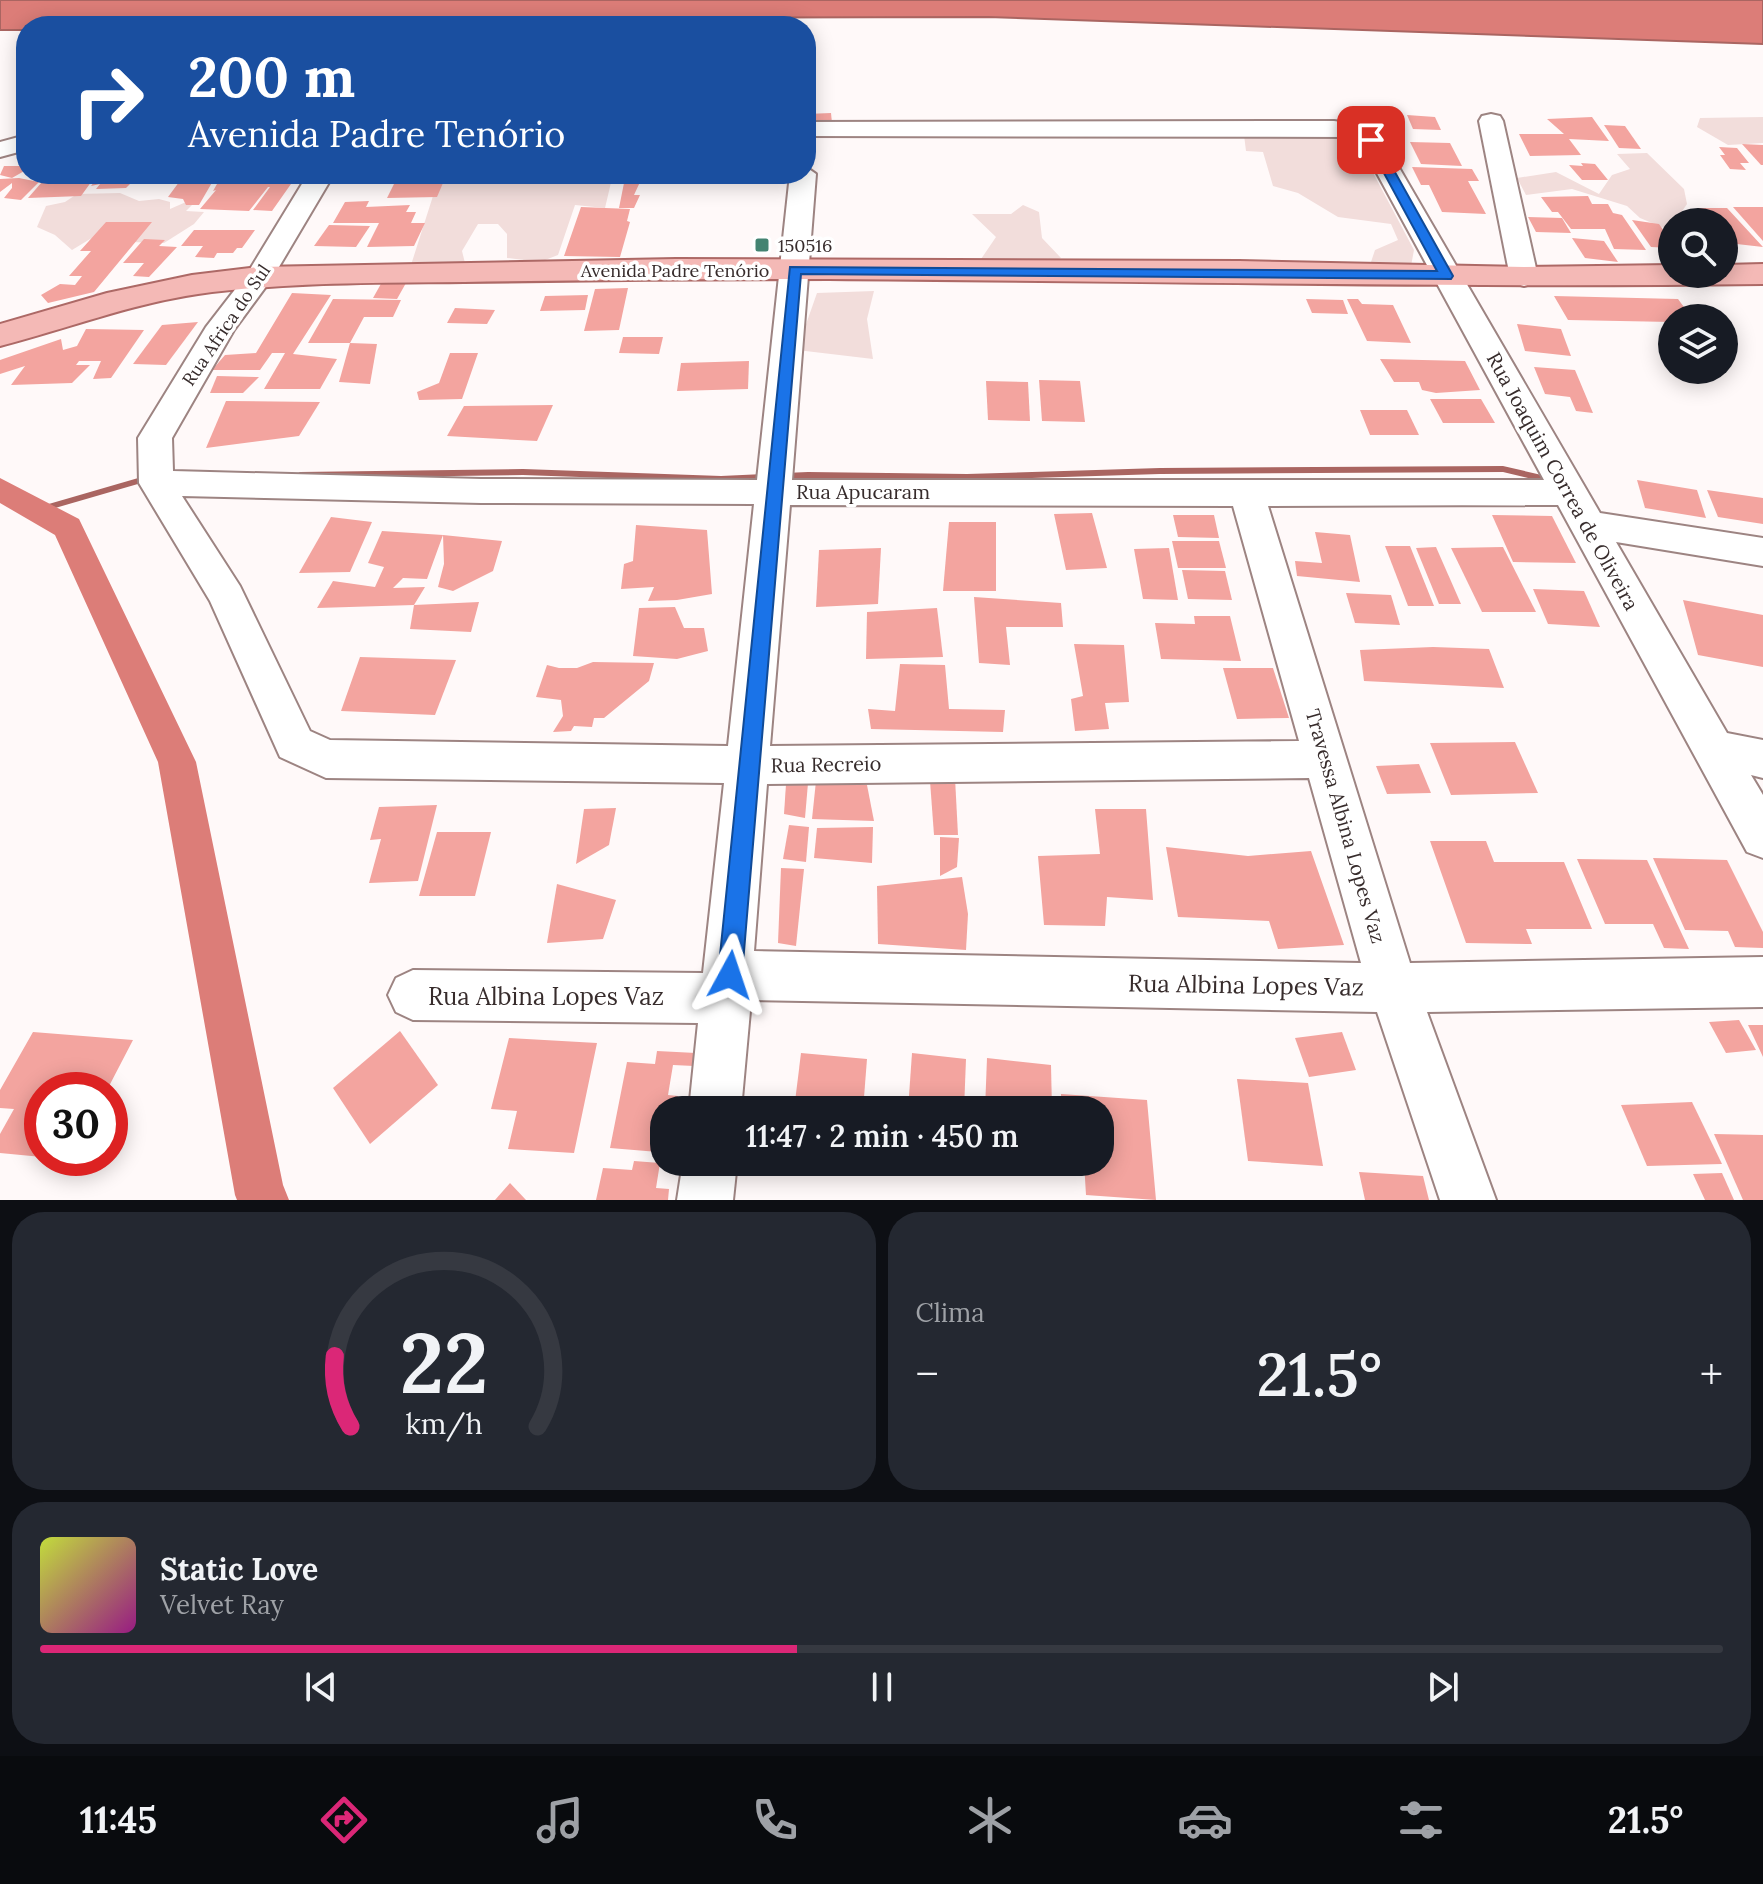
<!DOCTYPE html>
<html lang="pt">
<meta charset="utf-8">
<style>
:root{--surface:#171b24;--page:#242831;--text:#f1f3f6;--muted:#9ea1a6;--line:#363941;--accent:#db2777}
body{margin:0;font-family:Lora,serif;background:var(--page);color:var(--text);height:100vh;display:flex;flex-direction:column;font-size:30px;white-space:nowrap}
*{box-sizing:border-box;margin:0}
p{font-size:26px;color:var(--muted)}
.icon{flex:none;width:44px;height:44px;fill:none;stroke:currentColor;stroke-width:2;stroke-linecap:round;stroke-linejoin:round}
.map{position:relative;height:1200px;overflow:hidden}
.drawer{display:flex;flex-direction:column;gap:12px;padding:12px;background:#0d0f14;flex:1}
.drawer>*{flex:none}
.hud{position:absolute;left:16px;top:16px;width:800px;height:168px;border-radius:32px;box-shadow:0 4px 20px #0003;background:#1a4fa0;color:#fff;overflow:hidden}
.buttons{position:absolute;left:1658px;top:208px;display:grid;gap:16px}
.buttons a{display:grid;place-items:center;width:80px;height:80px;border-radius:50%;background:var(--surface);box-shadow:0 4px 20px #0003;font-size:40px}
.speed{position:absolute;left:24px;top:1072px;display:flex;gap:16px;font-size:40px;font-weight:700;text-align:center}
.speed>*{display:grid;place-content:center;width:104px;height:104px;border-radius:50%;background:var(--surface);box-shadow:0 4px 20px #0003;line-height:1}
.speed .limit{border:12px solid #d22;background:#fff;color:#111}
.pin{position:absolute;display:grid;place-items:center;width:68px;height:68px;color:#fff;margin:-34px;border-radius:16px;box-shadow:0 4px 12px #0006}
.me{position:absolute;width:88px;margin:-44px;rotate:5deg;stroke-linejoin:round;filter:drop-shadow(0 0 6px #0008)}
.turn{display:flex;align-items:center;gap:28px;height:168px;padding:0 40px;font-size:36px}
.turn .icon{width:104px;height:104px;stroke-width:2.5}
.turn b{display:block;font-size:56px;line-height:68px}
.big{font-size:60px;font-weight:600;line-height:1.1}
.drawer .tile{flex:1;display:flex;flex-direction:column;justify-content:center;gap:12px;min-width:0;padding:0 28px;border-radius:32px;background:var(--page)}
.drawer .dial{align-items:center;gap:0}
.dial svg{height:208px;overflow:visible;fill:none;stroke:var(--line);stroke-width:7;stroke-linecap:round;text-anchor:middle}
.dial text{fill:var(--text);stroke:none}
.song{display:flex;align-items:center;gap:24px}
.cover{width:96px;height:96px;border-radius:12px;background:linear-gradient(135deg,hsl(70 70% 55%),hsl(310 70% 35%))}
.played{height:8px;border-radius:4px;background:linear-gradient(90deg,var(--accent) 45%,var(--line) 45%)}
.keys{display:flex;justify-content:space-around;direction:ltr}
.heat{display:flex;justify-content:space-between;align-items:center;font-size:44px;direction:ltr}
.drawer .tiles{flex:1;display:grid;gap:12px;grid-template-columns:1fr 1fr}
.tile:last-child{grid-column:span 2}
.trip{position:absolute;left:650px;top:1096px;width:464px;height:80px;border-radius:32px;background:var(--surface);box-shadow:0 4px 20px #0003;font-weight:600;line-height:80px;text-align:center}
.tab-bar{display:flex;height:128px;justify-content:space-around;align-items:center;background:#090b0e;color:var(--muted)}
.tab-bar .icon{width:56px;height:56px}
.tab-bar .on{color:var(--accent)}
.tab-bar b{font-size:36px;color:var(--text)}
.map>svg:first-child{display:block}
</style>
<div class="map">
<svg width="1763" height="1200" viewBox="0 0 1763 1200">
<rect width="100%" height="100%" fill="#fff9f9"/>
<g fill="#f2dddb">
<polygon points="1763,117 1763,143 1728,145 1697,127 1700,118"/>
<polygon points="1244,135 1354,137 1414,250 1411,266 1369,268 1375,250 1398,240 1391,224 1338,217 1298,193 1273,186 1263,152 1246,151"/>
<polygon points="1647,153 1684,189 1687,204 1669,230 1640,218 1627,206 1572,189 1526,195 1517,178 1556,172 1599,194 1612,175 1630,169 1617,154"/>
<polygon points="440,174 613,174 605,208 575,205 558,255 540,262 507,258 507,234 498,224 478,224 462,251 465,263 411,265"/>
<polygon points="120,193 139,201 159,199 170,202 170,209 202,195 186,211 204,212 194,224 164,243 129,242 100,233 72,250 55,235 37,227 46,206 65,202 77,194"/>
<polygon points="1023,205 1039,212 1042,238 1061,258 1049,264 979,262 996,237 972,214 1011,214"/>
<polygon points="874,291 867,319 873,359 797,350 817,293"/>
</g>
<polygon fill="#dc7d78" stroke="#aa6561" stroke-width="2" points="0,0 1763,0 1763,44 988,17 583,18 403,26 26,26 26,30 0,30"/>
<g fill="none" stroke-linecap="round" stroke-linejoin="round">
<g fill="#aa6561" fill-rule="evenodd">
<polygon points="1503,466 1546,476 1558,484 1553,487 1540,481 1503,472 1160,474 967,480 808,478 721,482 523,475 300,478 295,475 300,472 523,469 721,476 808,472 967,474 1160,468"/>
<polygon points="152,474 155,475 157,477 155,479 38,513 33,510 35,508"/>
</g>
<polygon fill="#dc7d78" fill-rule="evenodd" points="0,478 79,519 196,762 283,1185 289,1200 237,1200 235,1195 158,762 55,535 0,503"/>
</g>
<g fill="#f3a49f">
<polygon points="831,113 832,123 810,124 806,114"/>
<polygon points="1407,115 1435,117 1441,130 1413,129"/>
<polygon points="1592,117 1609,141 1569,139 1581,155 1530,156 1519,134 1564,134 1547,119"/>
<polygon points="1604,125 1625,126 1641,149 1619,148"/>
<polygon points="1410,142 1450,143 1462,166 1421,164"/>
<polygon points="1742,144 1763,145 1763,165 1761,165"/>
<polygon points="1719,147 1737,148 1749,163 1740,163 1746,170 1730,169 1720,155 1725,155"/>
<polygon points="1581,163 1595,164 1608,180 1582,180 1569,165 1583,166"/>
<polygon points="4,166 26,166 26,170 12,178 0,175"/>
<polygon points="1412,167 1472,169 1479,181 1468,181 1486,214 1442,212 1429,185 1421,185"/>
<polygon points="49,174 65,174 61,179 73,179 77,174 97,174 81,196 28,198"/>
<polygon points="100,174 144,174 137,183 130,184 126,188 96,189 100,184 91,186"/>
<polygon points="185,174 217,174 199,205 186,205 183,199 168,197"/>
<polygon points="223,174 298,174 272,211 253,210 270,187 268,187 249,211 200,209 216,190 213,191 217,184 214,184"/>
<polygon points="19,178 39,182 21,200 4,198 12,188 12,183 0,192 0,179"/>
<polygon points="640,182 634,195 640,195 634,208 619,208 624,183"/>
<polygon points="443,183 437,197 387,198 394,184"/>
<polygon points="1588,196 1592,204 1608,204 1613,213 1622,215 1646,250 1614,249 1605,229 1571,229 1558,212 1552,212 1541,197"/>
<polygon points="369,201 366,207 410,205 406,212 416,212 411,223 425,223 414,246 367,247 379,223 333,223 345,202"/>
<polygon points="581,207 630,209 627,221 630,222 620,257 564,256"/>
<polygon points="1733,207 1763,207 1763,241"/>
<polygon points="1697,208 1727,208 1763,247 1728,243 1724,238 1724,222 1710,222"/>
<polygon points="1528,217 1562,218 1571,233 1536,232"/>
<polygon points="1632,220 1659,224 1672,242 1672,248 1651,247"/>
<polygon points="106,222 152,222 94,292 48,303 41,295 60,284 75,285 82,276 69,276 91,251 80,251"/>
<polygon points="329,225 370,226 356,247 314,246"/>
<polygon points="194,230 255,230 242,248 237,248 233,253 217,253 214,258 195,257 203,246 181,246"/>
<polygon points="1572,238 1604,241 1618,262 1585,258"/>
<polygon points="144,239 165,240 159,246 177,247 149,277 133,276 144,263 123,263"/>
<polygon points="382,282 406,283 397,299 373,298"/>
<polygon points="628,288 619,330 584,331 595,289"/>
<polygon points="292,293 331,295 293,354 337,359 320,389 264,389 285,353 272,353 260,370 212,370 225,355 256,353"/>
<polygon points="588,295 585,310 540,311 545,296"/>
<polygon points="1554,296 1678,299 1692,318 1672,318 1672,322 1568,320"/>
<polygon points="333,299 401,300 393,317 364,317 350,343 308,343"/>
<polygon points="1306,299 1343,300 1348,314 1312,313"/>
<polygon points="1347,299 1358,299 1362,304 1393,305 1411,343 1367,341"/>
<polygon points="455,308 495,310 487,324 447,323"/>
<polygon points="198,322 166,365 133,364 162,325"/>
<polygon points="1517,324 1561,329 1571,356 1525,351"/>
<polygon points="86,329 144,330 111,378 93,379 101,361 79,361 76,365 90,365 72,383 11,385 25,366 0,374 0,360 61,339 63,350 77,346"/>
<polygon points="623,337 663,337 659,354 619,353"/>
<polygon points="350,343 377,344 370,384 339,382"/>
<polygon points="450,353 478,353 462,399 419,400 417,392 439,383"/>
<polygon points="1380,359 1465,361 1480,390 1436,393 1422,390 1419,382 1394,382"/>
<polygon points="749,361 748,389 677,391 681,363"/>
<polygon points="1534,367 1575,370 1593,413 1576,411 1570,397 1545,394"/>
<polygon points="217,376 259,377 243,393 210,393"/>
<polygon points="1039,380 1080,381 1085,422 1042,421"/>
<polygon points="986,381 1028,382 1030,421 988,420"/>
<polygon points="1430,399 1481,399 1495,423 1443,423"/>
<polygon points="226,401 320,402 299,436 206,448"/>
<polygon points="553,405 537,441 447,436 464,406"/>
<polygon points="1360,410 1407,410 1419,435 1370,435"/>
<polygon points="1637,480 1697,490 1706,518 1645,508"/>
<polygon points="1707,490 1763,498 1763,524 1718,517"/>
<polygon points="1092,513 1107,568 1066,570 1054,514"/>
<polygon points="1173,515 1214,515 1219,538 1178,537"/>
<polygon points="1492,515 1552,516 1576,563 1513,562"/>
<polygon points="331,517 372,522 350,572 299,573"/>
<polygon points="949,522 996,522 996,591 943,591"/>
<polygon points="636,525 707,530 712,594 677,600 648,601 654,587 621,589 624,564 633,561"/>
<polygon points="382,531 443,535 427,579 403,578 393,588 425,587 414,605 317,608 333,581 375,587 384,567 368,563"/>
<polygon points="1315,532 1350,535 1360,582 1297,576 1295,561 1322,563"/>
<polygon points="443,535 502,541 493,571 453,591 438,587 444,564"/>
<polygon points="1172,541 1219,541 1226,568 1178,568"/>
<polygon points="1385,546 1410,546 1434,606 1408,606"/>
<polygon points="1436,547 1461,604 1439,604 1416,548"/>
<polygon points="1503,547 1536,612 1482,612 1451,548"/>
<polygon points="881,548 878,604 816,607 819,550"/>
<polygon points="1169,548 1178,600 1143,599 1134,549"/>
<polygon points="1182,570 1225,571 1232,600 1188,599"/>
<polygon points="1533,589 1584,591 1600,627 1548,624"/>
<polygon points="1346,593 1391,595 1400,625 1355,623"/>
<polygon points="974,597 1061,603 1063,627 1006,627 1010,665 979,663"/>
<polygon points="1683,600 1763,615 1763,667 1698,655"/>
<polygon points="479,602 471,632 410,629 414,605"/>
<polygon points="675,607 684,628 704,628 708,651 677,659 633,656 639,608"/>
<polygon points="937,608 943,657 866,659 867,612"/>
<polygon points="1194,616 1230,616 1241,661 1161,659 1155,623 1195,624"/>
<polygon points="1074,644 1124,645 1129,702 1105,703 1109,729 1075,731 1071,699 1083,696"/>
<polygon points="1433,647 1489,649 1504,688 1364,681 1360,650"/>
<polygon points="360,657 456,660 435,715 341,711"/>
<polygon points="593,662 654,663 649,681 604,718 594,718 592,727 574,726 571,731 553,732 563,716 561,700 536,697 547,665 559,668 577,668"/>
<polygon points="900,664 945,665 949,709 1005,710 1003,732 871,729 868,709 895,711"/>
<polygon points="1223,668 1273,668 1289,718 1237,719"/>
<polygon points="1515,742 1538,793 1451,795 1430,743"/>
<polygon points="1419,764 1431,793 1387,794 1376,766"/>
<polygon points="955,778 958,835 934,835 930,781"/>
<polygon points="816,781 867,785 874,821 812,819"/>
<polygon points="808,783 805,818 784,814 786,784"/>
<polygon points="437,805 418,881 369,883 381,839 370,840 379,807"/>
<polygon points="616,808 609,845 576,864 584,809"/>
<polygon points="1095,809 1146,809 1153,900 1107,897 1105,926 1044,925 1038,856 1100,854"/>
<polygon points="789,825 809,827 806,862 783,859"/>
<polygon points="873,827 872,863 814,858 817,828"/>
<polygon points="437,832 491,832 475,896 419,896"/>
<polygon points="940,837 959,838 957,867 940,876"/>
<polygon points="1430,841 1486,841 1494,862 1564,862 1592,929 1526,929 1532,944 1466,943"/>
<polygon points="1166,847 1248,856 1311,851 1344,945 1278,949 1269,921 1178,917"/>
<polygon points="1653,858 1727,860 1763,932 1763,948 1735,947 1728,931 1685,930"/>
<polygon points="1577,859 1647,860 1689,949 1664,948 1653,924 1605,924"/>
<polygon points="781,868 804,869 796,946 778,943"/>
<polygon points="962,877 968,914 966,950 878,944 877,886"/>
<polygon points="557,884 616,900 603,939 547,943"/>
<polygon points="1739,1020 1756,1050 1726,1053 1709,1022"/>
<polygon points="1748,1025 1763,1025 1763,1057"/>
<polygon points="400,1031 438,1085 370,1144 333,1088"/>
<polygon points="33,1032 133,1040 107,1090 42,1090 42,1157 0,1153 0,1134 14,1109 0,1108 0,1090"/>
<polygon points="1342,1032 1356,1070 1309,1077 1295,1038"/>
<polygon points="509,1038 597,1043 574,1153 508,1149 517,1111 491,1109"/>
<polygon points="657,1051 696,1053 694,1066 673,1065 668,1095 678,1096 675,1110 664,1110 664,1129 658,1152 610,1148 627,1062 655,1064"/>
<polygon points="801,1053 867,1059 863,1110 794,1110"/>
<polygon points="912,1053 966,1059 964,1110 908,1110"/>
<polygon points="987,1058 1051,1065 1052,1110 985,1110"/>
<polygon points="1237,1079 1308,1083 1323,1166 1248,1161"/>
<polygon points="1061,1094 1147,1100 1156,1200 1086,1195 1084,1162 1100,1162 1100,1110 1061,1110"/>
<polygon points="1692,1102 1722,1164 1647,1166 1621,1105"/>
<polygon points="1714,1134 1763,1135 1763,1200 1743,1200"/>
<polygon points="634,1161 660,1163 656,1188 669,1189 668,1200 596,1200 603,1168 632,1170"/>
<polygon points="787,1162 858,1162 857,1172 787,1166"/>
<polygon points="909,1162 961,1162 961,1170 909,1164"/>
<polygon points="1359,1172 1423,1176 1429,1200 1365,1200"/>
<polygon points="1722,1173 1734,1200 1705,1200 1693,1174"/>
<polygon points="510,1183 526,1200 495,1200"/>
</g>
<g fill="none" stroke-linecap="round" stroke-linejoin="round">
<g stroke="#9d8482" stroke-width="4">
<g id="street">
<polygon points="1491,114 1500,116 1503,121 1538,277 1534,283 1524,286 1514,283 1510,277 1479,121 1482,116"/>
<path d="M1334,121L1365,125L1383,140L1600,513L1763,538V566L1616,542L1727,733L1763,740V778L1751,775L1763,795V858L1747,852L1558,505L1268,506L1410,963L1763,957V1007L1427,1012L1496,1200H1440L1377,1012L751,1000L741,1110H689L698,1023L413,1020L396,1012L388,995L396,978L413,970L703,973L724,783L326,778L280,757L210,601L139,483L138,438L206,327L247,274L308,174H334L273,277L234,330L172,438L173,471L481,479L757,480L790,174H806V167L816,174L792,480H1544L1361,144L1350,137L806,136V122ZM182,496L481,503L754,504L728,746L330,740L310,731L240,586ZM790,505L1233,506L1299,741L770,746ZM1309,778L1361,963L754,951L767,784Z"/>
<polygon points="26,135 26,150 0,157 0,142"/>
<polygon points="683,1162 737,1162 733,1200 677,1200"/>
</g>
</g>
<g stroke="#ad6966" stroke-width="4">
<path id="primary" d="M676,259L1239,261L1524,267L1672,265V274H1724V265L1763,264V284C1452,288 1140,281 829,279C707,279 586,280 464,282C375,283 286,282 198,294C130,304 66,329 0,346V324L107,293L192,275L259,267Z"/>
</g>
<use href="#street" fill="#fff" fill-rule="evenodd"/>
<use href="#primary" fill="#f4b9b6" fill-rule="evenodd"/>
</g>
<polygon fill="#1a73e8" stroke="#114b97" stroke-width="2" points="1367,137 1377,140 1453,276 1451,279 801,274 742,975 738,983 730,987 722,983 718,975 790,267 1437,271 1366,140"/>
<rect fill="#438371" stroke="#fff" stroke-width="3" x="754" y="237" width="16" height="16" rx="4"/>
<g text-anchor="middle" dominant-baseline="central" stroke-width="7" stroke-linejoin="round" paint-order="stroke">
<g font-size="18" fill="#372c2c" stroke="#fff" text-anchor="start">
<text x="778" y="245">150516</text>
</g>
<g font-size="18" fill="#372c2c" stroke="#fff">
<text x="675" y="270">Avenida Padre Tenório</text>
<text transform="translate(226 325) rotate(-56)">Rua Africa do Sul</text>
</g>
<g font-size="20" fill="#372c2c" stroke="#fff">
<text transform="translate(1563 481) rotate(61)">Rua Joaquim Correa de Oliveira</text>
<text x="863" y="491">Rua Apucaram</text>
<text transform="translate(826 764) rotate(-1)">Rua Recreio</text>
<text transform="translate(1346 826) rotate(74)">Travessa Albina Lopes Vaz</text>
</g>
<g font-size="24" fill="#372c2c" stroke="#fff">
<text transform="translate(1246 985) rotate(1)">Rua Albina Lopes Vaz</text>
<text x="546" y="996">Rua Albina Lopes Vaz</text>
</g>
</g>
</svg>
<div class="buttons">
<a><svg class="icon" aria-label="search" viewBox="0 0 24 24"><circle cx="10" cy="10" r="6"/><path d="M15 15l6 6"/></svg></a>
<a><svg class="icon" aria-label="layers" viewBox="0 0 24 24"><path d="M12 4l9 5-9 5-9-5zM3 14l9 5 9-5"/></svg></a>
</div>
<div class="speed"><div class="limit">30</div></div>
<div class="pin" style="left:1371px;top:140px;background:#d93025"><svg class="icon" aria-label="arrive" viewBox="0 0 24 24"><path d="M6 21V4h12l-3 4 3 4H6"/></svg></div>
<svg class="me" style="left:730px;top:975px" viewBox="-20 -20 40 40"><path d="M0-17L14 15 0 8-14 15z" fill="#1a73e8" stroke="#fff" stroke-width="4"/></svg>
<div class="trip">11:47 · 2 min · 450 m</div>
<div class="hud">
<div class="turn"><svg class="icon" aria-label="right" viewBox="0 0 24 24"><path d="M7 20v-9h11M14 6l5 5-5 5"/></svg><div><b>200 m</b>Avenida Padre Tenório</div></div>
</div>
</div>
<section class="drawer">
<div class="tiles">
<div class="tile dial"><svg viewBox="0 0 100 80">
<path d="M14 69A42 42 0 1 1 86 69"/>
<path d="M14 69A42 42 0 0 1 8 42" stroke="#db2777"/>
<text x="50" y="56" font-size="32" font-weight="700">22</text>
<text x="50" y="72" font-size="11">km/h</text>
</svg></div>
<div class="tile"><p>Clima</p>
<div class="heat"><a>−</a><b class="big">21.5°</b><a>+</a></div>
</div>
<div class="tile">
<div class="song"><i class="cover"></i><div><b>Static Love</b><p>Velvet Ray</p></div></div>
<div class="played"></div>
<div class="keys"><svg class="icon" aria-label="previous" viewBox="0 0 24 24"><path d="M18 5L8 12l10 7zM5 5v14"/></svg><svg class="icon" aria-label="pause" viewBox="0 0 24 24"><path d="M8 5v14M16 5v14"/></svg><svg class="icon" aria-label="next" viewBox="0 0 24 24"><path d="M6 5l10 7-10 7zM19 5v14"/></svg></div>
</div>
</div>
</section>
<nav class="tab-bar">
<b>11:45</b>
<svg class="icon on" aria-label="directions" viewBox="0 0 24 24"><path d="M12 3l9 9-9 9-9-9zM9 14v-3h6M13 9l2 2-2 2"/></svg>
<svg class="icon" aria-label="music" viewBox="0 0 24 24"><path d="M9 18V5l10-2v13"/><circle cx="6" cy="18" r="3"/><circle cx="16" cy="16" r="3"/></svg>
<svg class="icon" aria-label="phone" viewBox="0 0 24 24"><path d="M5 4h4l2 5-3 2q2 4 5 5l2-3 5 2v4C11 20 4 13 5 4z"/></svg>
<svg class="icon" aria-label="climate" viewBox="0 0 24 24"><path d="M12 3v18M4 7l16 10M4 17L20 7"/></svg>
<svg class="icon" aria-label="car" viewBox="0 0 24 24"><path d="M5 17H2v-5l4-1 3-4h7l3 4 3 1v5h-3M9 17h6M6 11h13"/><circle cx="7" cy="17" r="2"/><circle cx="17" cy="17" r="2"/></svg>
<svg class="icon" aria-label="filters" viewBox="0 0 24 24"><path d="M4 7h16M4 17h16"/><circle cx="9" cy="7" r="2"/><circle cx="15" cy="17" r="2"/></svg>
<b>21.5°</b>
</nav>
